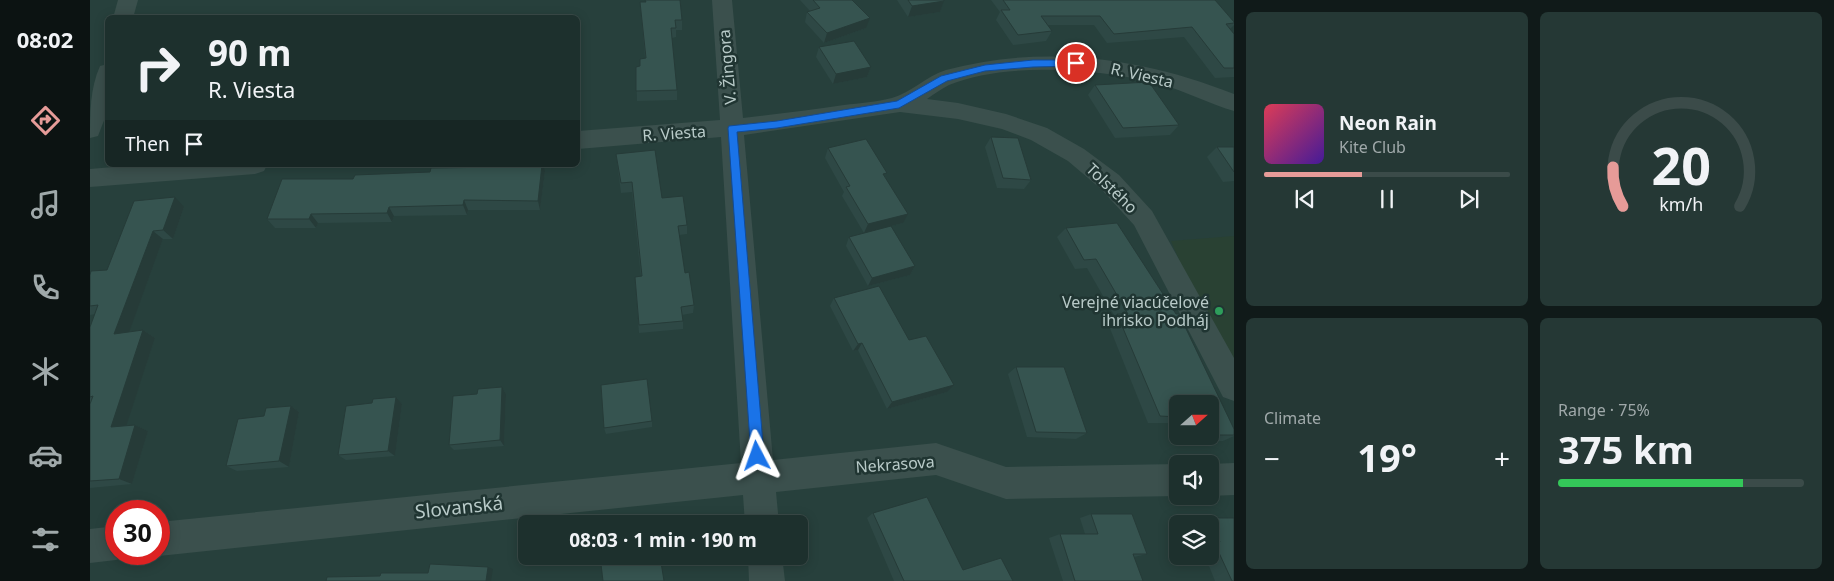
<!DOCTYPE html>
<meta charset="utf-8">
<style>
:root{--surface:#1d302d;--page:#253835;--text:#f1f3f6;--muted:#a0a9aa;--line:#3b4b49;--accent:#e69b98}
body{margin:0;font-family:"Noto Sans",sans-serif;background:var(--page);color:var(--text);height:100vh;display:flex;flex-direction:column;font-size:19px;white-space:nowrap}
*{box-sizing:border-box;margin:0}
p{font-size:16px;color:var(--muted)}
.icon{flex:none;width:28px;height:28px;fill:none;stroke:currentColor;stroke-width:2;stroke-linecap:round;stroke-linejoin:round}
.map{position:relative;flex:1;overflow:hidden}
.details{display:flex;flex-direction:column;gap:12px;padding:12px;background:#101a19;width:600px}
.details>*{flex:none}
.banner{position:absolute;left:15px;top:15px;width:475px;height:152px;border-radius:8px;box-shadow:0 2px 12px #0003,0 0 0 1px var(--line);background:#1d302d;color:var(--text);overflow:hidden}
.needle{width:32px;rotate:69deg}
.tools{position:absolute;left:1079px;top:395px;display:grid;gap:10px}
.tools a{display:grid;place-items:center;width:50px;height:50px;border-radius:8px;background:var(--surface);box-shadow:0 2px 12px #0003,0 0 0 1px var(--line);font-size:25px}
.speed{position:absolute;left:15px;top:500px;display:flex;gap:10px;font-size:25px;font-weight:700;text-align:center}
.speed>*{display:grid;place-content:center;width:65px;height:65px;border-radius:50%;background:var(--surface);box-shadow:0 2px 12px #0003,0 0 0 1px var(--line);line-height:1}
.speed .limit{border:8px solid #d22;background:#fff;color:#111}
.pin{position:absolute;display:grid;place-items:center;width:42px;height:42px;color:#fff;margin:-21px;border:2px solid #fff;border-radius:50%;box-shadow:0 1px 5px #0007}
.me{position:absolute;width:55px;margin:-28px;rotate:356deg;stroke-linejoin:round;filter:drop-shadow(0 0 4px #0008)}
.turn{display:flex;align-items:center;gap:18px;height:105px;padding:0 20px;font-size:22px}
.turn .icon{width:65px;height:65px;stroke-width:2.5}
.turn b{display:block;font-size:35px;line-height:42px}
.then{display:flex;align-items:center;height:48px;padding:0 20px;background:#0003;gap:10px;font-size:19px}
.big{font-size:38px;font-weight:700;line-height:1.1}
.details .widget{flex:1;display:flex;flex-direction:column;justify-content:center;gap:8px;min-width:0;padding:0 18px;border-radius:8px;background:var(--page)}
.details .dial{align-items:center;gap:0}
.dial svg{height:130px;overflow:visible;fill:none;stroke:var(--line);stroke-width:7;stroke-linecap:round;text-anchor:middle}
.dial text{fill:var(--text);stroke:none}
.song{display:flex;align-items:center;gap:15px}
.cover{width:60px;height:60px;border-radius:8px;background:linear-gradient(135deg,hsl(350 70% 55%),hsl(260 70% 35%))}
.played{height:5px;border-radius:2px;background:linear-gradient(90deg,var(--accent) 40%,var(--line) 40%)}
.keys{display:flex;justify-content:space-around;direction:ltr}
.heat{display:flex;justify-content:space-between;align-items:center;font-size:28px;direction:ltr}
.charge{height:8px;border-radius:4px;background:linear-gradient(90deg,#34c759 75%,var(--line) 0)}
.details .tiles{flex:1;display:grid;gap:12px;grid-template-columns:repeat(2,1fr)}
.trip{position:absolute;left:428px;top:515px;width:290px;height:50px;border-radius:8px;background:var(--surface);box-shadow:0 2px 12px #0003,0 0 0 1px var(--line);font-weight:700;line-height:50px;text-align:center}
main{display:flex;flex:1;min-height:0}
.dock{display:flex;flex-direction:column;width:90px;justify-content:space-around;align-items:center;background:#0c1312;color:var(--muted)}
.dock .icon{width:35px;height:35px}
.dock .active{color:var(--accent)}
.dock b{font-size:22px;color:var(--text)}
.map>svg:first-child{display:block}
</style>
<main>
<nav class="dock">
<b>08:02</b>
<svg class="icon active" aria-label="directions" viewBox="0 0 24 24"><path d="M12 3l9 9-9 9-9-9zM9 14v-3h6M13 9l2 2-2 2"/></svg>
<svg class="icon" aria-label="music" viewBox="0 0 24 24"><path d="M9 18V5l10-2v13"/><circle cx="6" cy="18" r="3"/><circle cx="16" cy="16" r="3"/></svg>
<svg class="icon" aria-label="phone" viewBox="0 0 24 24"><path d="M5 4h4l2 5-3 2q2 4 5 5l2-3 5 2v4C11 20 4 13 5 4z"/></svg>
<svg class="icon" aria-label="climate" viewBox="0 0 24 24"><path d="M12 3v18M4 7l16 10M4 17L20 7"/></svg>
<svg class="icon" aria-label="car" viewBox="0 0 24 24"><path d="M5 17H2v-5l4-1 3-4h7l3 4 3 1v5h-3M9 17h6M6 11h13"/><circle cx="7" cy="17" r="2"/><circle cx="17" cy="17" r="2"/></svg>
<svg class="icon" aria-label="filters" viewBox="0 0 24 24"><path d="M4 7h16M4 17h16"/><circle cx="9" cy="7" r="2"/><circle cx="15" cy="17" r="2"/></svg>
</nav>
<div class="map">
<svg width="1144" height="581" viewBox="0 0 1144 581">
<rect width="100%" height="100%" fill="#27403c"/>
<polygon fill="#294133" points="1144,236 1144,371 1101,288 1081,241"/>
<g fill="none" stroke-linecap="round" stroke-linejoin="round">
<g fill="#3b504d" fill-rule="evenodd">
<polygon points="28,0 48,0 43,18 23,18"/>
<path d="M622,0H642L653,118C686,114 720,110 754,105C770,103 787,102 802,98C821,93 836,76 856,70C954,44 1051,57 1144,94V111C1120,104 1097,92 1073,85C1015,69 916,61 859,85C851,89 844,94 837,99L868,103L916,114L957,128L994,149L1029,175L1062,211L1144,358V401L1133,397L1044,225L1011,189L978,161L941,140L912,129L868,119L810,112L654,135L683,460L846,443L916,467L1088,464V496L916,499L846,475L686,492L689,524H655L653,495L69,556L64,554H69V522L651,463L631,137L488,149V131L630,120Z"/>
<path d="M18,64V110L8,136L0,138C0,114 0,88 10,66Z"/>
<polygon points="46,165 177,165 174,171 165,174 0,187 0,169"/>
<polygon points="1144,463 1144,495 1120,496 1120,464"/>
<polygon points="26,526 26,554 38,555 26,560 0,563 0,529"/>
<polygon points="658,556 692,556 695,581 659,581"/>
</g>
</g>
<g fill="#2e4845">
<polygon points="555,0 590,0 592,20 592,30 586,30 586,37 582,38 587,90 587,100 547,101 546,67 550,66 555,58 550,2 555,2"/>
<polygon points="710,0 762,0 776,28 734,43 715,22 717,12 720,11"/>
<polygon points="807,0 854,0 850,12 818,17"/>
<polygon points="901,0 1125,0 1144,22 1144,25 1140,29 1144,34 1144,77 1125,78 1094,37 1017,43 1004,25 957,25 962,31 956,41 923,45 906,20 910,12"/>
<polygon points="729,47 781,67 777,77 743,84 726,57"/>
<polygon points="1005,85 1089,125 1080,135 1025,138 998,95"/>
<polygon points="901,137 941,180 934,189 907,188 895,147"/>
<polygon points="1127,147 1144,147 1144,181 1133,182 1117,157"/>
<polygon points="738,148 795,176 813,223 774,233 752,196 754,192 735,158"/>
<polygon points="526,154 572,198 597,225 597,234 589,235 595,273 604,305 603,313 592,315 593,321 593,329 549,333 545,277 551,277 542,192 531,193"/>
<polygon points="455,171 450,210 378,210 377,215 304,216 302,222 228,223 226,228 185,228 177,219 263,179"/>
<polygon points="44,201 94,207 83,239 73,239 39,332 53,330 65,338 36,426 45,425 58,431 42,484 0,488 0,327 5,314 0,315 0,275 17,270"/>
<polygon points="1027,223 1144,429 1144,436 1133,441 1096,441 1094,436 1120,436 1120,404 1088,404 1088,423 1058,423 1017,321 1024,315 997,268 985,269 967,237 976,228"/>
<polygon points="759,237 825,266 820,275 778,286 756,246"/>
<polygon points="744,298 819,340 857,392 797,409 768,350 763,351 740,306"/>
<polygon points="926,367 997,433 986,439 937,437 918,374"/>
<polygon points="412,387 416,394 414,446 364,450 359,445 387,394"/>
<polygon points="306,397 312,404 305,456 256,460 248,455"/>
<polygon points="201,406 209,412 199,467 147,471 136,466 174,416"/>
<polygon points="562,421 562,427 516,434 514,428"/>
<polygon points="783,513 873,570 923,581 804,581 777,518"/>
<polygon points="1001,514 1057,554 1044,557 1053,581 973,581 959,538 970,534 995,534 990,518"/>
<polygon points="1119,518 1144,518 1144,581 1125,581 1115,556 1120,556 1120,524 1106,524 1105,522"/>
</g>
<g fill="#263b38">
<polygon points="854,1 850,12 818,17 822,6"/>
<polygon points="780,18 776,28 734,43 737,33"/>
<polygon points="781,67 777,77 743,84 746,74"/>
<polygon points="452,165 453,165 455,171 450,210 448,201"/>
<polygon points="85,197 94,207 83,239 73,230"/>
<polygon points="374,200 378,210 377,215 373,205"/>
<polygon points="299,207 304,216 302,222 297,213"/>
<polygon points="221,214 228,223 226,228 219,219"/>
<polygon points="818,214 813,223 774,233 778,224"/>
<polygon points="63,231 73,239 36,341 24,334"/>
<polygon points="825,266 820,275 778,286 782,278"/>
<polygon points="53,330 65,338 34,433 21,427"/>
<polygon points="772,343 768,350 763,351 768,344"/>
<polygon points="864,385 857,392 797,409 802,402"/>
<polygon points="412,387 416,394 414,446 410,440"/>
<polygon points="306,397 312,404 305,456 298,451"/>
<polygon points="201,406 209,412 199,467 189,461"/>
<polygon points="45,425 58,431 42,484 29,479"/>
<polygon points="398,567 403,569 401,581 396,581"/>
</g>
<g fill="#365450" stroke="#263b38">
<polygon points="555,0 590,0 592,20 585,20 586,28 581,28 587,90 546,91 546,67 550,66 550,59 556,58 550,2 556,2"/>
<polygon points="723,0 762,0 780,18 737,33 717,12 730,8"/>
<polygon points="818,0 854,0 854,1 822,6"/>
<polygon points="913,0 1125,0 1144,22 1144,23 1136,24 1144,34 1144,68 1134,68 1102,27 1024,34 1010,16 951,16 962,31 928,35 911,10 920,10"/>
<polygon points="764,41 781,67 746,74 729,47"/>
<polygon points="1059,82 1089,125 1033,128 1005,85"/>
<polygon points="901,137 928,138 941,180 913,178"/>
<polygon points="776,139 797,173 793,174 818,214 778,224 756,187 760,186 738,148"/>
<polygon points="1127,147 1144,147 1144,172"/>
<polygon points="565,150 572,198 593,196 597,225 588,226 595,273 599,272 604,305 591,307 593,321 549,325 545,277 552,276 542,182 531,183 526,154"/>
<polygon points="412,165 452,165 448,201 374,200 373,205 299,207 297,213 221,214 219,219 177,219 192,179 263,179 265,175 340,172 341,168 412,167"/>
<polygon points="85,197 73,230 63,231 24,334 53,330 21,427 45,425 29,479 0,481 0,404 3,396 0,397 0,327 8,305 0,306 0,275 1,271 17,270 44,201"/>
<polygon points="1027,223 1086,314 1089,314 1144,429 1144,435 1120,435 1120,404 1088,404 1088,417 1070,416 1027,314 1038,314 1006,259 994,260 976,228"/>
<polygon points="801,226 825,266 782,278 759,237"/>
<polygon points="789,286 819,340 836,336 864,385 802,402 772,343 768,344 744,298"/>
<polygon points="926,367 974,367 997,433 946,432"/>
<polygon points="557,379 562,421 514,428 511,385"/>
<polygon points="412,387 410,440 359,445 363,396 387,394 388,389"/>
<polygon points="306,397 298,451 248,455 256,406 282,403 283,399"/>
<polygon points="201,406 189,461 136,466 148,419 174,416 176,408"/>
<polygon points="837,497 873,570 911,558 923,581 814,581 783,513"/>
<polygon points="1001,514 1042,514 1057,554 1043,554 1053,581 985,581 970,534 1008,534"/>
<polygon points="1119,518 1144,518 1144,581 1142,581 1124,542 1130,542"/>
<polygon points="510,556 570,556 574,581 513,581"/>
<polygon points="340,564 398,567 396,581 236,581 237,577 290,576 291,573 338,573"/>
</g>
<polygon fill="#1a73e8" stroke="#114b97" points="943,60 986,60 991,63 986,66 943,67 895,71 857,81 809,108 687,128 647,132 674,456 672,461 667,463 662,461 661,456 638,128 639,126 687,121 807,101 851,76 895,65"/>
<circle fill="#2e9e5b" stroke="#203532" stroke-width="2" cx="1129" cy="311" r="5"/>
<g text-anchor="middle" dominant-baseline="central" stroke-width="5" stroke-linejoin="round" paint-order="stroke">
<g font-size="16" fill="#b8cac8" stroke="#203532">
<text transform="translate(637 67) rotate(-95)">V. Žingora</text>
<text transform="translate(1052 75) rotate(13)">R. Viesta</text>
<text transform="translate(584 133) rotate(-4)">R. Viesta</text>
<text transform="translate(1022 188) rotate(44)">Tolstého</text>
<text transform="translate(805 464) rotate(-4)">Nekrasova</text>
</g>
<g font-size="16" fill="#b8cac8" stroke="#203532" text-anchor="end">
<text x="1119" y="302">Verejné viacúčelové<tspan x="1119" dy="18">ihrisko Podháj</tspan></text>
</g>
<g font-size="19" fill="#b8cac8" stroke="#203532">
<text transform="translate(369 507) rotate(-6)">Slovanská</text>
</g>
</g>
</svg>
<div class="tools">
<a><svg class="needle" viewBox="-14 -14 28 28"><path d="M0-13l5 13h-10z" fill="#e53935"/><path d="M0 13l5-13h-10z" fill="#a0a9aa"/></svg></a>
<a><svg class="icon" aria-label="sound" viewBox="0 0 24 24"><path d="M4 9h4l5-4v14l-5-4H4zM17 9q2 3 0 6"/></svg></a>
<a><svg class="icon" aria-label="layers" viewBox="0 0 24 24"><path d="M12 4l9 5-9 5-9-5zM3 14l9 5 9-5"/></svg></a>
</div>
<div class="speed"><div class="limit">30</div></div>
<div class="pin" style="left:986px;top:63px;background:#d93025"><svg class="icon" aria-label="arrive" viewBox="0 0 24 24"><path d="M6 21V4h12l-3 4 3 4H6"/></svg></div>
<svg class="me" style="left:667px;top:456px" viewBox="-20 -20 40 40"><path d="M0-17L14 15 0 8-14 15z" fill="#1a73e8" stroke="#fff" stroke-width="4"/></svg>
<div class="trip">08:03 · 1 min · 190 m</div>
<div class="banner">
<div class="turn"><svg class="icon" aria-label="right" viewBox="0 0 24 24"><path d="M7 20v-9h11M14 6l5 5-5 5"/></svg><div><b>90 m</b>R. Viesta</div></div>
<div class="then">Then<svg class="icon" aria-label="arrive" viewBox="0 0 24 24"><path d="M6 21V4h12l-3 4 3 4H6"/></svg></div>
</div>
</div>
<section class="details">
<div class="tiles">
<div class="widget">
<div class="song"><i class="cover"></i><div><b>Neon Rain</b><p>Kite Club</p></div></div>
<div class="played"></div>
<div class="keys"><svg class="icon" aria-label="previous" viewBox="0 0 24 24"><path d="M18 5L8 12l10 7zM5 5v14"/></svg><svg class="icon" aria-label="pause" viewBox="0 0 24 24"><path d="M8 5v14M16 5v14"/></svg><svg class="icon" aria-label="next" viewBox="0 0 24 24"><path d="M6 5l10 7-10 7zM19 5v14"/></svg></div>
</div>
<div class="widget dial"><svg viewBox="0 0 100 80">
<path d="M14 69A42 42 0 1 1 86 69"/>
<path d="M14 69A42 42 0 0 1 8 45" stroke="#e69b98"/>
<text x="50" y="56" font-size="32" font-weight="700">20</text>
<text x="50" y="72" font-size="11">km/h</text>
</svg></div>
<div class="widget"><p>Climate</p>
<div class="heat"><a>−</a><b class="big">19°</b><a>+</a></div>
</div>
<div class="widget"><p>Range · 75%</p><b class="big">375 km</b><div class="charge"></div></div>
</div>
</section>
</main>
